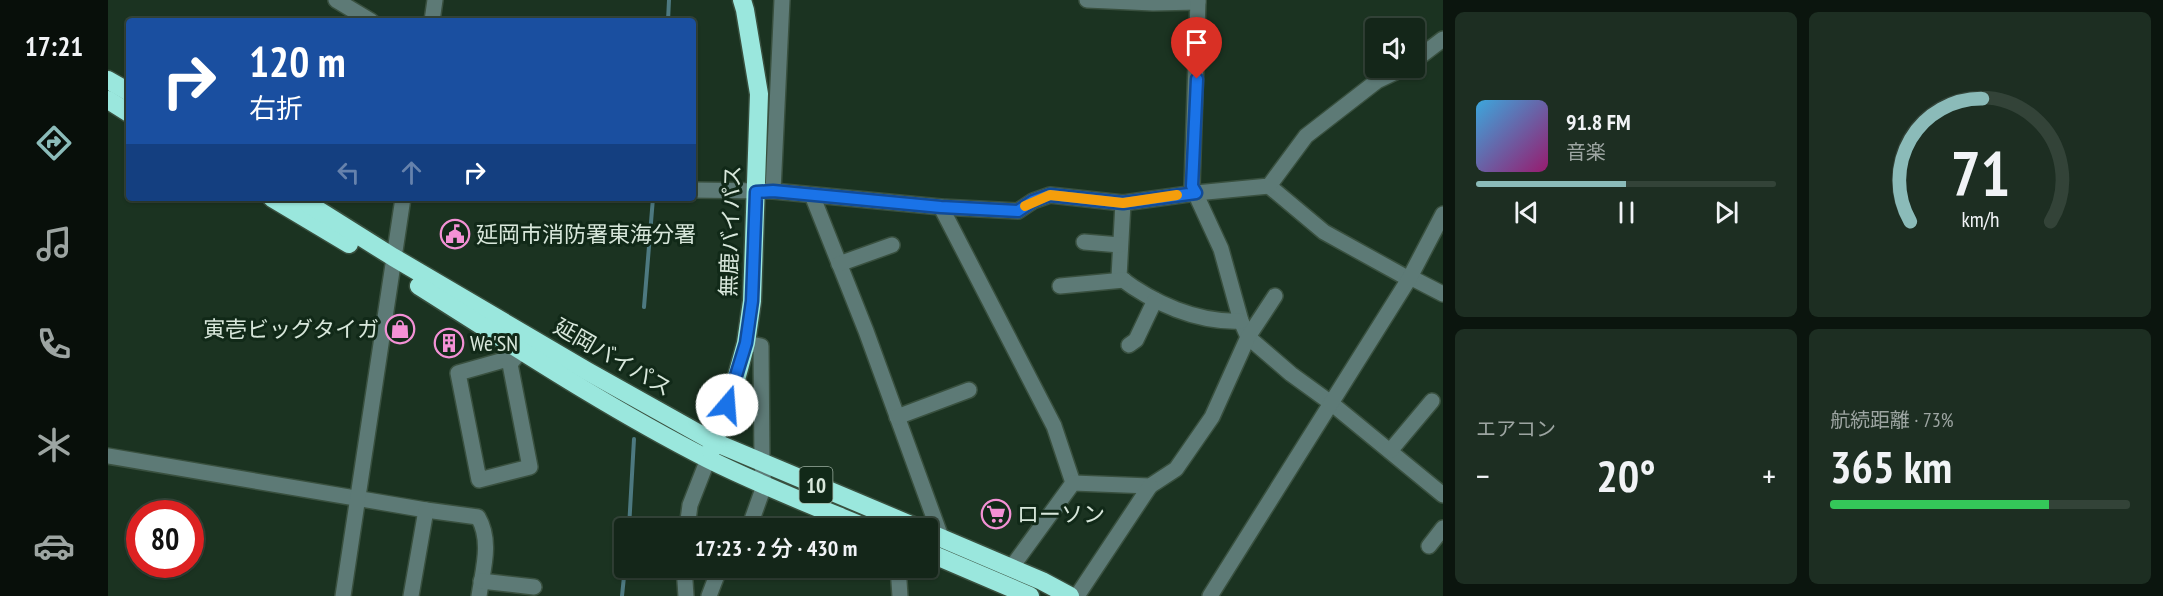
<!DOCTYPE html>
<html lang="ja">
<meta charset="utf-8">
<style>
:root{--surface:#142619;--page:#1d2e22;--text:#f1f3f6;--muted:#9da5a2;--line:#334338;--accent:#8bbbb9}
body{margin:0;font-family:"PT Sans Narrow","Noto Sans JP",sans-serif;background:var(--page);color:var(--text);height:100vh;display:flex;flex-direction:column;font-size:22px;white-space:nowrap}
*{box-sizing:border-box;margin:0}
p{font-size:20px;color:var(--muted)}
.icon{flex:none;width:33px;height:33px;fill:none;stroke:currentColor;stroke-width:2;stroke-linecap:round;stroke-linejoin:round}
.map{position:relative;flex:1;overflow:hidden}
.side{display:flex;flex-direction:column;gap:12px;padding:12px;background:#0b150e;width:720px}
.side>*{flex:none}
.hud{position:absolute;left:18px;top:18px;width:570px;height:183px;border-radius:6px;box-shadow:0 2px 4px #0004,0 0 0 2px var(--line);background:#1a4fa0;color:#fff;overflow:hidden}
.fabs{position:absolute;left:1257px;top:18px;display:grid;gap:12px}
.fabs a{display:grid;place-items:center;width:60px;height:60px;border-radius:6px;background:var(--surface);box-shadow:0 2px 4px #0004,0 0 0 2px var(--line);font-size:30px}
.speed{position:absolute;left:18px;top:500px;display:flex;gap:12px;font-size:30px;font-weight:700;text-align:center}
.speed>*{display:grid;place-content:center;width:78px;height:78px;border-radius:50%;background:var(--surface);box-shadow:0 2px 4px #0004,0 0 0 2px var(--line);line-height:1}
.speed .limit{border:9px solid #d22;background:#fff;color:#111}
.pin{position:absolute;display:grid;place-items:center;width:51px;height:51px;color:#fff;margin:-62px -26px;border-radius:50% 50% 50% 0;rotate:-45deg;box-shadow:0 0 6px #0007}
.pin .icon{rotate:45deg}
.me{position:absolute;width:66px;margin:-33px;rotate:18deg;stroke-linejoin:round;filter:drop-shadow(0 0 4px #0008)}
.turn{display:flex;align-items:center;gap:21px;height:126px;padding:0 24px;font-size:27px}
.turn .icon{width:78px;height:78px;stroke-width:2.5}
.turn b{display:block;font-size:42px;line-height:51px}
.lanes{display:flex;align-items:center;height:57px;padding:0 24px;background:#0003;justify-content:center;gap:30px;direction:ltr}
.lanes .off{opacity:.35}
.big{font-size:45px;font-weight:600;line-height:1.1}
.side .widget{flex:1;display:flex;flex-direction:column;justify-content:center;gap:9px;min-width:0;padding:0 21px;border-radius:9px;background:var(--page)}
.side .dial{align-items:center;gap:0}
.dial svg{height:156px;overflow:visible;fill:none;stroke:var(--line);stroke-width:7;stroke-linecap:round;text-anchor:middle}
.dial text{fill:var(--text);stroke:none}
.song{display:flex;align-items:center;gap:18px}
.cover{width:72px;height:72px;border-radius:9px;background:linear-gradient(135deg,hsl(200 70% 55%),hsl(320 70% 35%))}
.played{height:6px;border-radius:3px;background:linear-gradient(90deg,var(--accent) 50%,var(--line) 50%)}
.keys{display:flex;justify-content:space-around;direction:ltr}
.heat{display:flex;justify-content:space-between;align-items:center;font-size:33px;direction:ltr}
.charge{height:9px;border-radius:4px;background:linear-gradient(90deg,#34c759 73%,var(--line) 0)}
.side .tiles{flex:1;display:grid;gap:12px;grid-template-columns:repeat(2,1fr)}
.trip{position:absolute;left:506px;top:518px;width:324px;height:60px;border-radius:6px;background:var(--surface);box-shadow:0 2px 4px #0004,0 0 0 2px var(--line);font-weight:600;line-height:60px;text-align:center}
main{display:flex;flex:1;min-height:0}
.dock{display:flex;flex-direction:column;width:108px;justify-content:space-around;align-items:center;background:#080f0a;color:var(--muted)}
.dock .icon{width:42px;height:42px}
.dock .selected{color:var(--accent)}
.dock b{font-size:27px;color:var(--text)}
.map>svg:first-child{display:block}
</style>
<main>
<nav class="dock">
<b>17:21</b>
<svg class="icon selected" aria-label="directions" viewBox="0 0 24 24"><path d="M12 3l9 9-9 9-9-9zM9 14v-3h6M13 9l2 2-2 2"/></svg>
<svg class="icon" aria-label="music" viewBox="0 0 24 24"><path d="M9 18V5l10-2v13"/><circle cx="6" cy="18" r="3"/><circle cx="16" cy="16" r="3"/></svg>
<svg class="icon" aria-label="phone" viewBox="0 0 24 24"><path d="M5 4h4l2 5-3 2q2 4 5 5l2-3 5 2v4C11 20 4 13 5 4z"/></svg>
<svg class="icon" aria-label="climate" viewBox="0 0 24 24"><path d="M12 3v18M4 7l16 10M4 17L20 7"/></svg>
<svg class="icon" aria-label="car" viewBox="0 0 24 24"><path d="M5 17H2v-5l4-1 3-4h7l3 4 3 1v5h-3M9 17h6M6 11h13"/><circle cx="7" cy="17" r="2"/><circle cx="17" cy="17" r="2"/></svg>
</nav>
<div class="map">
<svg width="1335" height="596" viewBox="0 0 1335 596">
<rect width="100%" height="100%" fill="#1b3321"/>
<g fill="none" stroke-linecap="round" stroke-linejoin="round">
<g stroke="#4d7980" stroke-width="4">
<polyline points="560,21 561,0"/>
<polyline points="536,307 545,198"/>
<polyline points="521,528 526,439"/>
<polyline points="514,596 517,567"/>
</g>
<g stroke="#39503f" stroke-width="18">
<g id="minor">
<polyline points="228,0 263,21"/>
<polyline points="979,0 1045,3 1090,2"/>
<polyline points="1090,0 1084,186 1113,249 1133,321 1140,337 1183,374 1223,403 1335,495"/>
<polyline points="324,21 327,0"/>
<polyline points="1306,61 1335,39"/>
<polyline points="1161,186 1216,232 1301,279"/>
<polyline points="585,190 665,191 833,207 910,211 925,201 942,195 1015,203 1088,193 1161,186 1198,136 1269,81 1296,68"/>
<polyline points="665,191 674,0"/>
<polyline points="704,195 758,331 833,537"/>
<path d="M1015,203L1011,277C1045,303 1089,323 1133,321"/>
<polyline points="833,207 946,426 965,483"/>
<polyline points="976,242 1012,245"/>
<polyline points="731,264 784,245"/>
<polyline points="1302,277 1335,294"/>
<polyline points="952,286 1016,280"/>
<polyline points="638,343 653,346 654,463 656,486 641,528"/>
<polyline points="1021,345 1028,340 1047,300"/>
<polyline points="402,364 422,467 371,480 350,373 396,360 402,364 413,351"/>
<polyline points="789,417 861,390"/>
<polyline points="1282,451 1324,401"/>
<path d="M0,456L318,510L370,517C384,541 375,569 371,596"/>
<polyline points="579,528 582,505 600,459"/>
<polyline points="1321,546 1335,528"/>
<polyline points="576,567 578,596"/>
<polyline points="790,567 792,596"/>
<polyline points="903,568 965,483 1042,486 1068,469 1104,417 1140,337 1167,296"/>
<polyline points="373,581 426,587"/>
<polyline points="235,596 295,198"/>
<polyline points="303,596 318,510"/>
<polyline points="601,596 612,567"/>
<polyline points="969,596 1042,486"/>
<polyline points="1102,596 1301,279 1335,214"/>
</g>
</g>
<g stroke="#39503f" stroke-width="21">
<g id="highway">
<polyline points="0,80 21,92"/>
<polyline points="0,100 21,113"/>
<polyline points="164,198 241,244"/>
<polyline points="191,198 285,257 479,371 606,442 810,528"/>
<path d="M311,286C406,346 500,408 600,459C652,485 706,506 759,528"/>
<polyline points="603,451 626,387 638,343 644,301 651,94 637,10 634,0"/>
<polyline points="819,532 934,581 962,596"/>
<polyline points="819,552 922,596"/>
</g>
</g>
<use href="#minor" stroke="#5d7a76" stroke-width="15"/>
<use href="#highway" stroke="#9ae7dd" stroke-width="18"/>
</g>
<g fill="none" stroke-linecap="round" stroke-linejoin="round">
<g stroke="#114b97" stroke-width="15">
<polyline id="route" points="619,405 638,343 644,301 648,192 665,191 833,207 910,211 925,201 942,195 1015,203 1088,193 1084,186 1089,79"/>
</g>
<use href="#route" stroke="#1a73e8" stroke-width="10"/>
<polyline stroke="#f59e0b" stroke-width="10" points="917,206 942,195 1015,203 1069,195"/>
</g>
<defs>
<g id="civic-ring" transform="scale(1.5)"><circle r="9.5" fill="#112918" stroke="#f391d5" stroke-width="1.5"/><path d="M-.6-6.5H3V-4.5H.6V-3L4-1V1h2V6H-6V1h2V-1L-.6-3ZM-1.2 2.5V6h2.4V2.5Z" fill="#f391d5"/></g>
<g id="shop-ring" transform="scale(1.5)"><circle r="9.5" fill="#112918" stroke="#f391d5" stroke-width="1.5"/><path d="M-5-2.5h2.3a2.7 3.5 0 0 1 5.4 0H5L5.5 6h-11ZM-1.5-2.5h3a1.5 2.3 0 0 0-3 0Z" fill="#f391d5"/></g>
<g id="building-ring" transform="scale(1.5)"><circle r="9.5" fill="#112918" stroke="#f391d5" stroke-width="1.5"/><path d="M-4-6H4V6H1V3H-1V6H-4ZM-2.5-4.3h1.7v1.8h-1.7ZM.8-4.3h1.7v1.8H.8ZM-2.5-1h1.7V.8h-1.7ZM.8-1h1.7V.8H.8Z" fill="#f391d5"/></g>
<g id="supermarket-ring" transform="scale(1.5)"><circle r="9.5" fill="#112918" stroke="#f391d5" stroke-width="1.5"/><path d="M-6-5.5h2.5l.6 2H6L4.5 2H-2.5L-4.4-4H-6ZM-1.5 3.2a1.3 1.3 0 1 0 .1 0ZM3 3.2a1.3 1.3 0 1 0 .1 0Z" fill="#f391d5"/></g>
</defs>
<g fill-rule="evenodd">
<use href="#civic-ring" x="347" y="234"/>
<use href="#shop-ring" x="292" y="329"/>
<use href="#building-ring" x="341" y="343"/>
<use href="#supermarket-ring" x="888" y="514"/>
</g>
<g text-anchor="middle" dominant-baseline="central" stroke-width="6" stroke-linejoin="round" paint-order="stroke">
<rect fill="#112918" stroke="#9caea0" stroke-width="1.5" x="691.5" y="467" width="33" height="36" rx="4.5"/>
<g font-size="21" font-weight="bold" fill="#d8e7db">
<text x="708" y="485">10</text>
</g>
<g font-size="22" fill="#d8e7db" stroke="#112918">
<text transform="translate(622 231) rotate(-88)">無鹿バイパス</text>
<text transform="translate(505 357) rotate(30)">延岡バイパス</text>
</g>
<g font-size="22" fill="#d8e7db" stroke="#112918" text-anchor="start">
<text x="368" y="234">延岡市消防署東海分署</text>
<text x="271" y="329" text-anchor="end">寅壱ビッグタイガ</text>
<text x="362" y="343">We'SN</text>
<text x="909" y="514">ローソン</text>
</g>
</g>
</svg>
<div class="fabs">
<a><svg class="icon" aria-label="sound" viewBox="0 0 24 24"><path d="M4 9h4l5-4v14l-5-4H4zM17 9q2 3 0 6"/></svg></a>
</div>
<div class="speed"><div class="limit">80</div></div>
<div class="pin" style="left:1089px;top:79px;background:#d93025"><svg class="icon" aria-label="arrive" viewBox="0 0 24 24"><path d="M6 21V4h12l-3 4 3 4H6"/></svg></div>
<svg class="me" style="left:619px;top:405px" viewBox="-20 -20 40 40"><circle r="19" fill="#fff"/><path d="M0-13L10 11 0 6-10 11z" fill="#1a73e8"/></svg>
<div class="trip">17:23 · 2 分 · 430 m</div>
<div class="hud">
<div class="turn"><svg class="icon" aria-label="right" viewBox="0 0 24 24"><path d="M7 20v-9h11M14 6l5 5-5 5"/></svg><div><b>120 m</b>右折</div></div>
<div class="lanes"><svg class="icon off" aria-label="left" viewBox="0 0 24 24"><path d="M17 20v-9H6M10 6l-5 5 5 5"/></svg><svg class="icon off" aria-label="ahead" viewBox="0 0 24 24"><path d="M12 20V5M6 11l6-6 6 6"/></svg><svg class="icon" aria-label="right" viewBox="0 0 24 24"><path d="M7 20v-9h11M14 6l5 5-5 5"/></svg></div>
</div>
</div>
<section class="side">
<div class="tiles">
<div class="widget">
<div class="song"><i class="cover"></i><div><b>91.8 FM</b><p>音楽</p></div></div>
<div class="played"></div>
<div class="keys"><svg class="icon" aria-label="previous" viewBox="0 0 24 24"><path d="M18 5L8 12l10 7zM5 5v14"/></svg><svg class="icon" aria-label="pause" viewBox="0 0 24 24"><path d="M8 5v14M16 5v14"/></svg><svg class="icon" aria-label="next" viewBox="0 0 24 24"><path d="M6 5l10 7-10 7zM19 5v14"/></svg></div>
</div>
<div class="widget dial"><svg viewBox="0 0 100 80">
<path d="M14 69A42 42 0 1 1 86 69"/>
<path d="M14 69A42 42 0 0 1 51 6" stroke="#8bbbb9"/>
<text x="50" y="56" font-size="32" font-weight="700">71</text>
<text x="50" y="72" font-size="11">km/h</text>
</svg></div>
<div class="widget"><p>エアコン</p>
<div class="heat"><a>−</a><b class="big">20°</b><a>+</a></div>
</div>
<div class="widget"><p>航続距離 · 73%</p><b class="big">365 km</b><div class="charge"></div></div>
</div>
</section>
</main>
